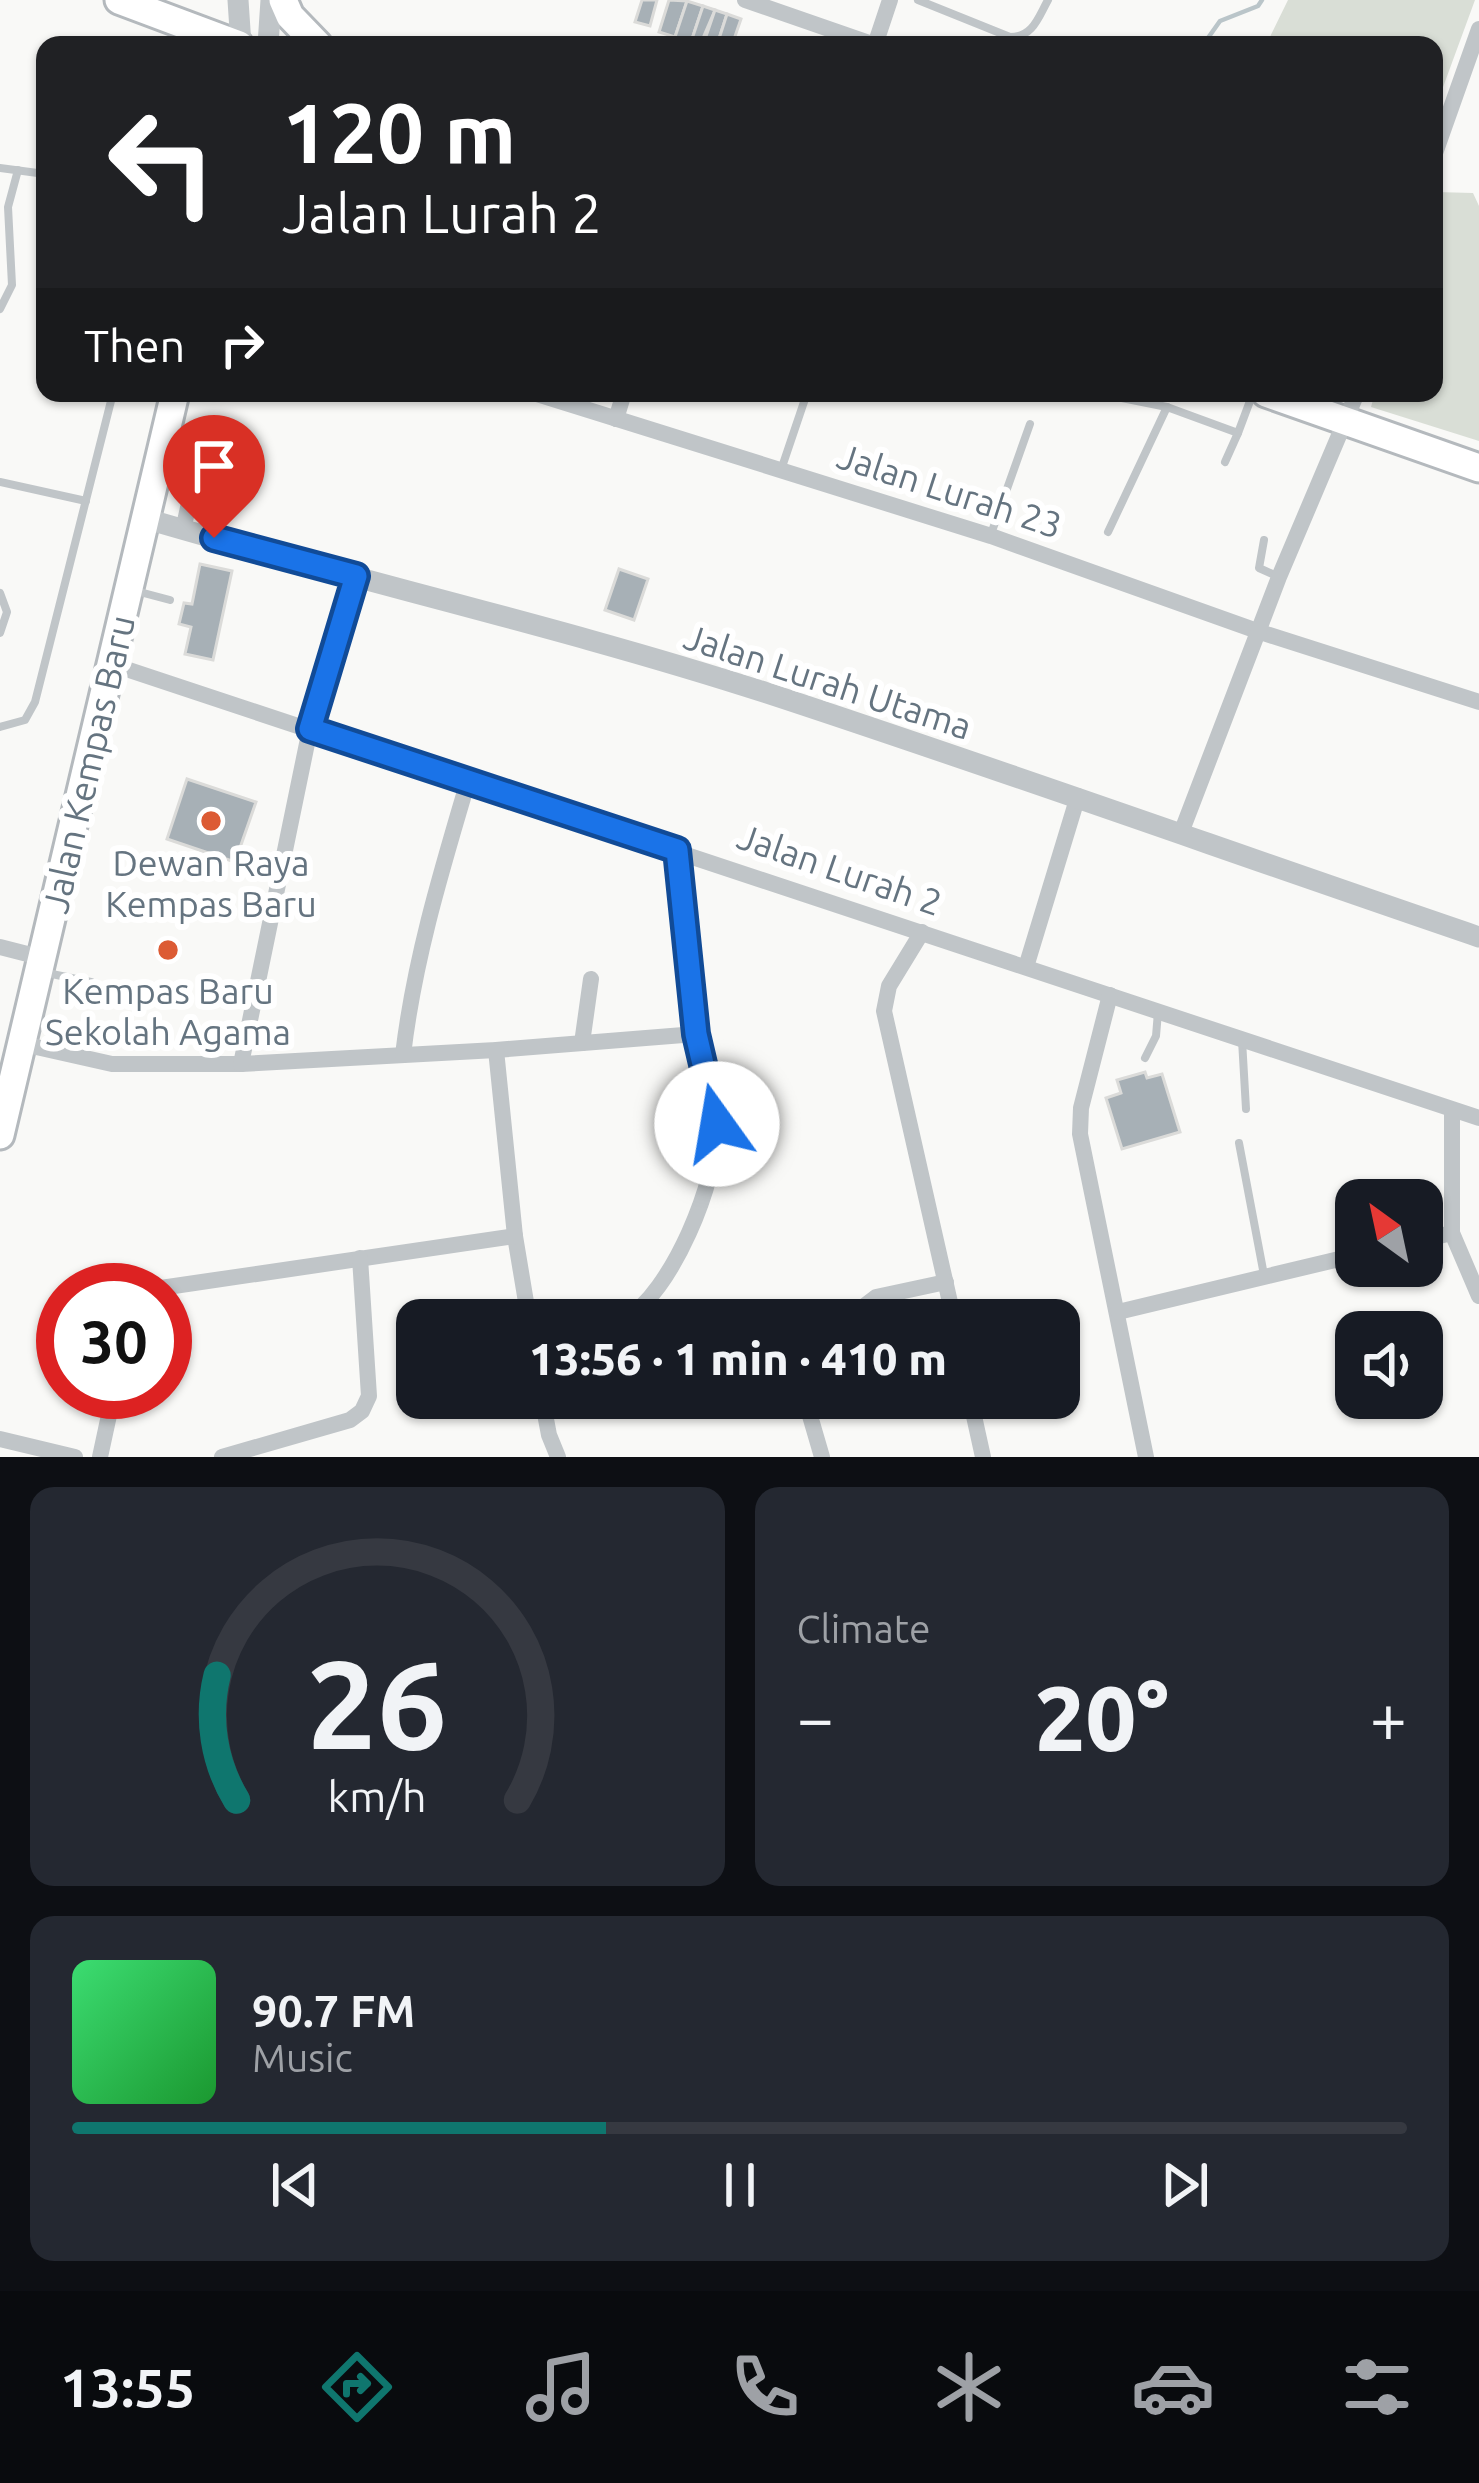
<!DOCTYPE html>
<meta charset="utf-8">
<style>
:root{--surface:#171b24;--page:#242831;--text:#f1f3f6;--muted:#9ea1a6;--line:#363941;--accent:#0f766e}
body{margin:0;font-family:Ubuntu,sans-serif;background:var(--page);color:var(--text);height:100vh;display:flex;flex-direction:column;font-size:45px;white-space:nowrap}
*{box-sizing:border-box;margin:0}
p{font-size:39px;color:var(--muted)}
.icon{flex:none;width:66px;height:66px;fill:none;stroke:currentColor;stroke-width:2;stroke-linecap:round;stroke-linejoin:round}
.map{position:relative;height:1457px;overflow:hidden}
.panel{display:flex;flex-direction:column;gap:30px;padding:30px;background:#0d0f14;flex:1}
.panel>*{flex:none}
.banner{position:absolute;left:36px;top:36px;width:1407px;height:366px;border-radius:24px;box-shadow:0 3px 9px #0004;background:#202124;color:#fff;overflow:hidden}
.needle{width:78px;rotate:327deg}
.tools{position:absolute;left:1335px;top:1179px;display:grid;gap:24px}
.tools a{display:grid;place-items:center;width:108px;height:108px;border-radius:24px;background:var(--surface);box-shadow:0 3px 9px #0004;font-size:60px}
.speed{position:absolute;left:36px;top:1263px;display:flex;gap:24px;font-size:60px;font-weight:700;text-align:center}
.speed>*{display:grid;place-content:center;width:156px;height:156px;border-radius:50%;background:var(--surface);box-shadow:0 3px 9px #0004;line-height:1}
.speed .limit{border:18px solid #d22;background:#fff;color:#111}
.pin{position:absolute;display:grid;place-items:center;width:102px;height:102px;color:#fff;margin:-123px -51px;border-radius:50% 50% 50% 0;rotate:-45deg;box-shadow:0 0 12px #0007}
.pin .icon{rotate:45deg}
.me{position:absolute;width:132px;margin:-66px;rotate:347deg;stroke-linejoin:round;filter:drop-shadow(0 0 9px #0008)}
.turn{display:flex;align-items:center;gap:42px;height:252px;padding:0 48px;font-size:54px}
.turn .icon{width:156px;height:156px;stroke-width:2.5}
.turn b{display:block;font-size:84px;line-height:102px}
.then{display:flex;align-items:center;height:114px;padding:0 48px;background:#0003;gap:24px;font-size:45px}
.big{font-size:90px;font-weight:800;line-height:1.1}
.panel .widget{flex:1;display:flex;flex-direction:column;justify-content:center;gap:18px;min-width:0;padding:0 42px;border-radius:24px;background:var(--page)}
.panel .dial{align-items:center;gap:0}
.dial svg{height:312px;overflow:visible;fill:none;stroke:var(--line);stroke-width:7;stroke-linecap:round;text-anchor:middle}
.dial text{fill:var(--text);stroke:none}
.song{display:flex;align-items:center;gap:36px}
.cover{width:144px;height:144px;border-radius:18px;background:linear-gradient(135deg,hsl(140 70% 55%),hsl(130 70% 35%))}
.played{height:12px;border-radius:6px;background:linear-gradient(90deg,var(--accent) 40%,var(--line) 40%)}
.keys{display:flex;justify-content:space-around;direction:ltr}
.heat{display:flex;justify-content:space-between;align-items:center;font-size:66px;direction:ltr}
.panel .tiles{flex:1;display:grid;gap:30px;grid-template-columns:1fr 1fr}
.widget:last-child{grid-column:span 2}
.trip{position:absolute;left:396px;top:1299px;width:684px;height:120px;border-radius:24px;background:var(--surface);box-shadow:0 3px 9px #0004;font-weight:800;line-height:120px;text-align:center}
.dock{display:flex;height:192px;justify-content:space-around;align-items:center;background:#090b0e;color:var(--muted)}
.dock .icon{width:84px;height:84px}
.dock .current{color:var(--accent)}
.dock b{font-size:54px;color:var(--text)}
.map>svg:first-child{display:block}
</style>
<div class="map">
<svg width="1479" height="1457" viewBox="0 0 1479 1457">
<rect width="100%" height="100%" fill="#f9f9f7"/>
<g fill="#d9ded6">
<polygon points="1288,0 1475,0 1435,109 1434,45 1266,45"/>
<polygon points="1436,192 1473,193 1479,206 1479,441 1371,407 1375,393 1434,393"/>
</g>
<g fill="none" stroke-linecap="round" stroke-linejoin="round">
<polyline stroke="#bac5c9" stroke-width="4.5" points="1203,45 1220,21 1258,6 1262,0"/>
</g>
<g fill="#a7b0b6" stroke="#dbdbd9" stroke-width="3">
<polygon points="642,0 657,0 650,26 635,22"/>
<polygon points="669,0 687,1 675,37 659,32"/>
<polygon points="687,1 703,6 691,42 675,37"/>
<polygon points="703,6 715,10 700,45 691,42"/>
<polygon points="715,10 727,14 717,45 703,45"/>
<polygon points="727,14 741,19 732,45 717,45"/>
<polygon points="200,564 232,571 213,660 185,654 191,627 179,624 184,603 192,604"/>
<polygon points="619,569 648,579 634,620 605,610"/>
<polygon points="187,779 256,802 235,862 167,839"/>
<polygon points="1145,1072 1147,1078 1162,1074 1180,1132 1122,1149 1106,1098 1121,1093 1117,1080"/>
</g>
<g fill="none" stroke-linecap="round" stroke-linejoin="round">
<g stroke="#b4b9bd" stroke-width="33">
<g id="primary">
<polyline points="119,0 239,45"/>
<polyline points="283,0 290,16 318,45"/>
<polyline points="1266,393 1479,468"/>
<polyline points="0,1135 175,393"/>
</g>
</g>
<g stroke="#c0c5c8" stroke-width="8">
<path d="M918,0L1010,37C1033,37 1038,18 1048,0"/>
<polyline points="0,168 45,174"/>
<polyline points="0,309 12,285 8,207 18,170"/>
<polyline points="1102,394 1167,407"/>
<polyline points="1225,462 1238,433"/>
<polyline points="782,467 807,393"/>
<polyline points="0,482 86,501"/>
<polyline points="1108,532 1167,407 1238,433 1253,393"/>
<polyline points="991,534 1030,424"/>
<polyline points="1264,540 1259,568 1279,577"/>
<polyline points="136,591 170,600"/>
<polyline points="0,593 7,612 0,633"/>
<polyline points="0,727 25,720 35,702 113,393"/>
<polyline points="47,973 91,982"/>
<polyline points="1242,1040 1246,1109"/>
<polyline points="1145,1058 1156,1036 1158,1012"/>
<polyline points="1239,1143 1264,1275"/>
</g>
<g stroke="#c0c5c8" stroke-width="16">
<polyline points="745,0 875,45"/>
<polyline points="875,45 890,0"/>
<polyline points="1434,156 1479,29"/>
<polyline points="534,393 991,536 1260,632 1479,702"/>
<polyline points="616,419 624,393"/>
<polyline points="183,530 198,463"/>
<polyline points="111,664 1479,1118"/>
<polyline points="1181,833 1279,577 1357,393"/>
<polyline points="922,932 889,986 884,1011 954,1320"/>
<polyline points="0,947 43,958"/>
<polyline points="1026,967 1078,796"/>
<polyline points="1110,995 1081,1108 1080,1134 1146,1457"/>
<polyline points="582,1043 591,979"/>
<polyline points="23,1044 112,1064 241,1064 496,1050 696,1034"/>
<polyline points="496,1050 515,1236 529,1320"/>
<path d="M403,1055C414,961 441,872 468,781"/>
<polyline points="241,1064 310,729 356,576"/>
<polyline points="1452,1110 1452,1233 1479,1296"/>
<polyline points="1422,1240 1452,1233"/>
<polyline points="147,1290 515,1236"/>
<polyline points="1118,1312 1356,1255"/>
<path d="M624,1320C672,1293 718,1180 717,1125C716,1094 701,1064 696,1034C686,974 684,911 677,850"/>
<polyline points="846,1320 876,1297 946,1282"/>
<polyline points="542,1398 549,1435 558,1457"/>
<polyline points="810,1398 808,1409 822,1457"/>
<polyline points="970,1398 983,1457"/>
<polyline points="0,1439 75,1457"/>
<polyline points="100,1457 114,1392"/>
<polyline points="222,1457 350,1420 362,1411 369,1396 360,1258"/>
</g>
<g stroke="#c0c5c8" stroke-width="21">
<polyline points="238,0 241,45"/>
<polyline points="268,45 271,0"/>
<path d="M147,519C353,580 563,627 767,693C1005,771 1241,856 1479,937"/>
</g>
<use href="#primary" stroke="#fff" stroke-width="27"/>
</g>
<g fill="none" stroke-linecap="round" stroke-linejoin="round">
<g stroke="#114b97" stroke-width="30">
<polyline id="route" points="214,538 356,576 310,729 677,850 696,1034 717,1124"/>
</g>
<use href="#route" stroke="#1a73e8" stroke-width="21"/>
</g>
<g fill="#dc5b34" stroke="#fff" stroke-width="4.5">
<circle cx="211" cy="821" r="12"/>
<circle cx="168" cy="950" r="12"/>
</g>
<g text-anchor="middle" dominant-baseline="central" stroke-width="12" stroke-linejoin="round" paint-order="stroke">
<g font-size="36" fill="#657480" stroke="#fff">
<text transform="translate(950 490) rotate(18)">Jalan Lurah 23</text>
<text transform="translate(828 681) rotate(18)">Jalan Lurah Utama</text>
<text transform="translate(88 764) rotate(-77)">Jalan Kempas Baru</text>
<text transform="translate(840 869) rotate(19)">Jalan Lurah 2</text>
</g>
<g font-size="36" fill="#657480" stroke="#fff">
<text x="211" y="862">Dewan Raya<tspan x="211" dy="41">Kempas Baru</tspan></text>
<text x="168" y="990">Kempas Baru<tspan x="168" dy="41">Sekolah Agama</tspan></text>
</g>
</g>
</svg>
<div class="tools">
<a><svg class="needle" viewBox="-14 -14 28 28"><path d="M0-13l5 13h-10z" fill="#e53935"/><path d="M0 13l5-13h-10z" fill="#9ea1a6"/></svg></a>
<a><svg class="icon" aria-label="sound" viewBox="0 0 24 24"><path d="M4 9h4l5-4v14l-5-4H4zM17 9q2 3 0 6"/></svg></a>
</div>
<div class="speed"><div class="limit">30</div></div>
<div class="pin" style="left:214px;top:538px;background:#d93025"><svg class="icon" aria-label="arrive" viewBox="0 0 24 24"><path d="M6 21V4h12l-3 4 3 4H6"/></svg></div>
<svg class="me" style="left:717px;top:1124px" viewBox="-20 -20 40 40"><circle r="19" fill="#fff"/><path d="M0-13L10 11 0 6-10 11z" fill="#1a73e8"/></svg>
<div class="trip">13:56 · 1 min · 410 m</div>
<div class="banner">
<div class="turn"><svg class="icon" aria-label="left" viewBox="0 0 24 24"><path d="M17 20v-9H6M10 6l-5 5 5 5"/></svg><div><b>120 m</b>Jalan Lurah 2</div></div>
<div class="then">Then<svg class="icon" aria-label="right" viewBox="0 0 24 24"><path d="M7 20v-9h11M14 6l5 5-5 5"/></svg></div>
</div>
</div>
<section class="panel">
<div class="tiles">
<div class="widget dial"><svg viewBox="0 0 100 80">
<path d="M14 69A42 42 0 1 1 86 69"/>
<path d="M14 69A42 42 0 0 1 9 37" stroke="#0f766e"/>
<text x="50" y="56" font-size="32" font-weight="700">26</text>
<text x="50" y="72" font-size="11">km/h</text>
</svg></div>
<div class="widget"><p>Climate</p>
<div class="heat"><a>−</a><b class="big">20°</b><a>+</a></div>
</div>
<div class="widget">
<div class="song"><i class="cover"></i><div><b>90.7 FM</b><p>Music</p></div></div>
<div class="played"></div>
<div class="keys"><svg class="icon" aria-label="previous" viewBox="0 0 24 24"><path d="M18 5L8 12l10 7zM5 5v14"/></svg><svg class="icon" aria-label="pause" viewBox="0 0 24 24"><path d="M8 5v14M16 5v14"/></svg><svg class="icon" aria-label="next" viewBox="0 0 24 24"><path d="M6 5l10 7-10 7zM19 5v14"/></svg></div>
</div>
</div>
</section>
<nav class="dock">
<b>13:55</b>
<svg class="icon current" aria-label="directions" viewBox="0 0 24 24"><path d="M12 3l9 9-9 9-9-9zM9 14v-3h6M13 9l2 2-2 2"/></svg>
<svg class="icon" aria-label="music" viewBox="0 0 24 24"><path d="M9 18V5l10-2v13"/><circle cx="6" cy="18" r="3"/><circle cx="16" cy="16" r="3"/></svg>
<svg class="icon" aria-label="phone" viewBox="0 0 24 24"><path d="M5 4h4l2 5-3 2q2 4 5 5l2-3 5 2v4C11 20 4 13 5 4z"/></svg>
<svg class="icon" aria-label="climate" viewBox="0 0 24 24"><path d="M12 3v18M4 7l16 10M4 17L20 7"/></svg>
<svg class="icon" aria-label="car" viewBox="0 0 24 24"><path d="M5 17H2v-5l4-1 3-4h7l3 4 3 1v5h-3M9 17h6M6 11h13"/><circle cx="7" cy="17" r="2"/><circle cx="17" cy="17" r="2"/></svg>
<svg class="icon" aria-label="filters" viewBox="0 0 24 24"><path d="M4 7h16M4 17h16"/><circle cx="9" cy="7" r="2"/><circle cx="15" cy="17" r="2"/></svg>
</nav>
